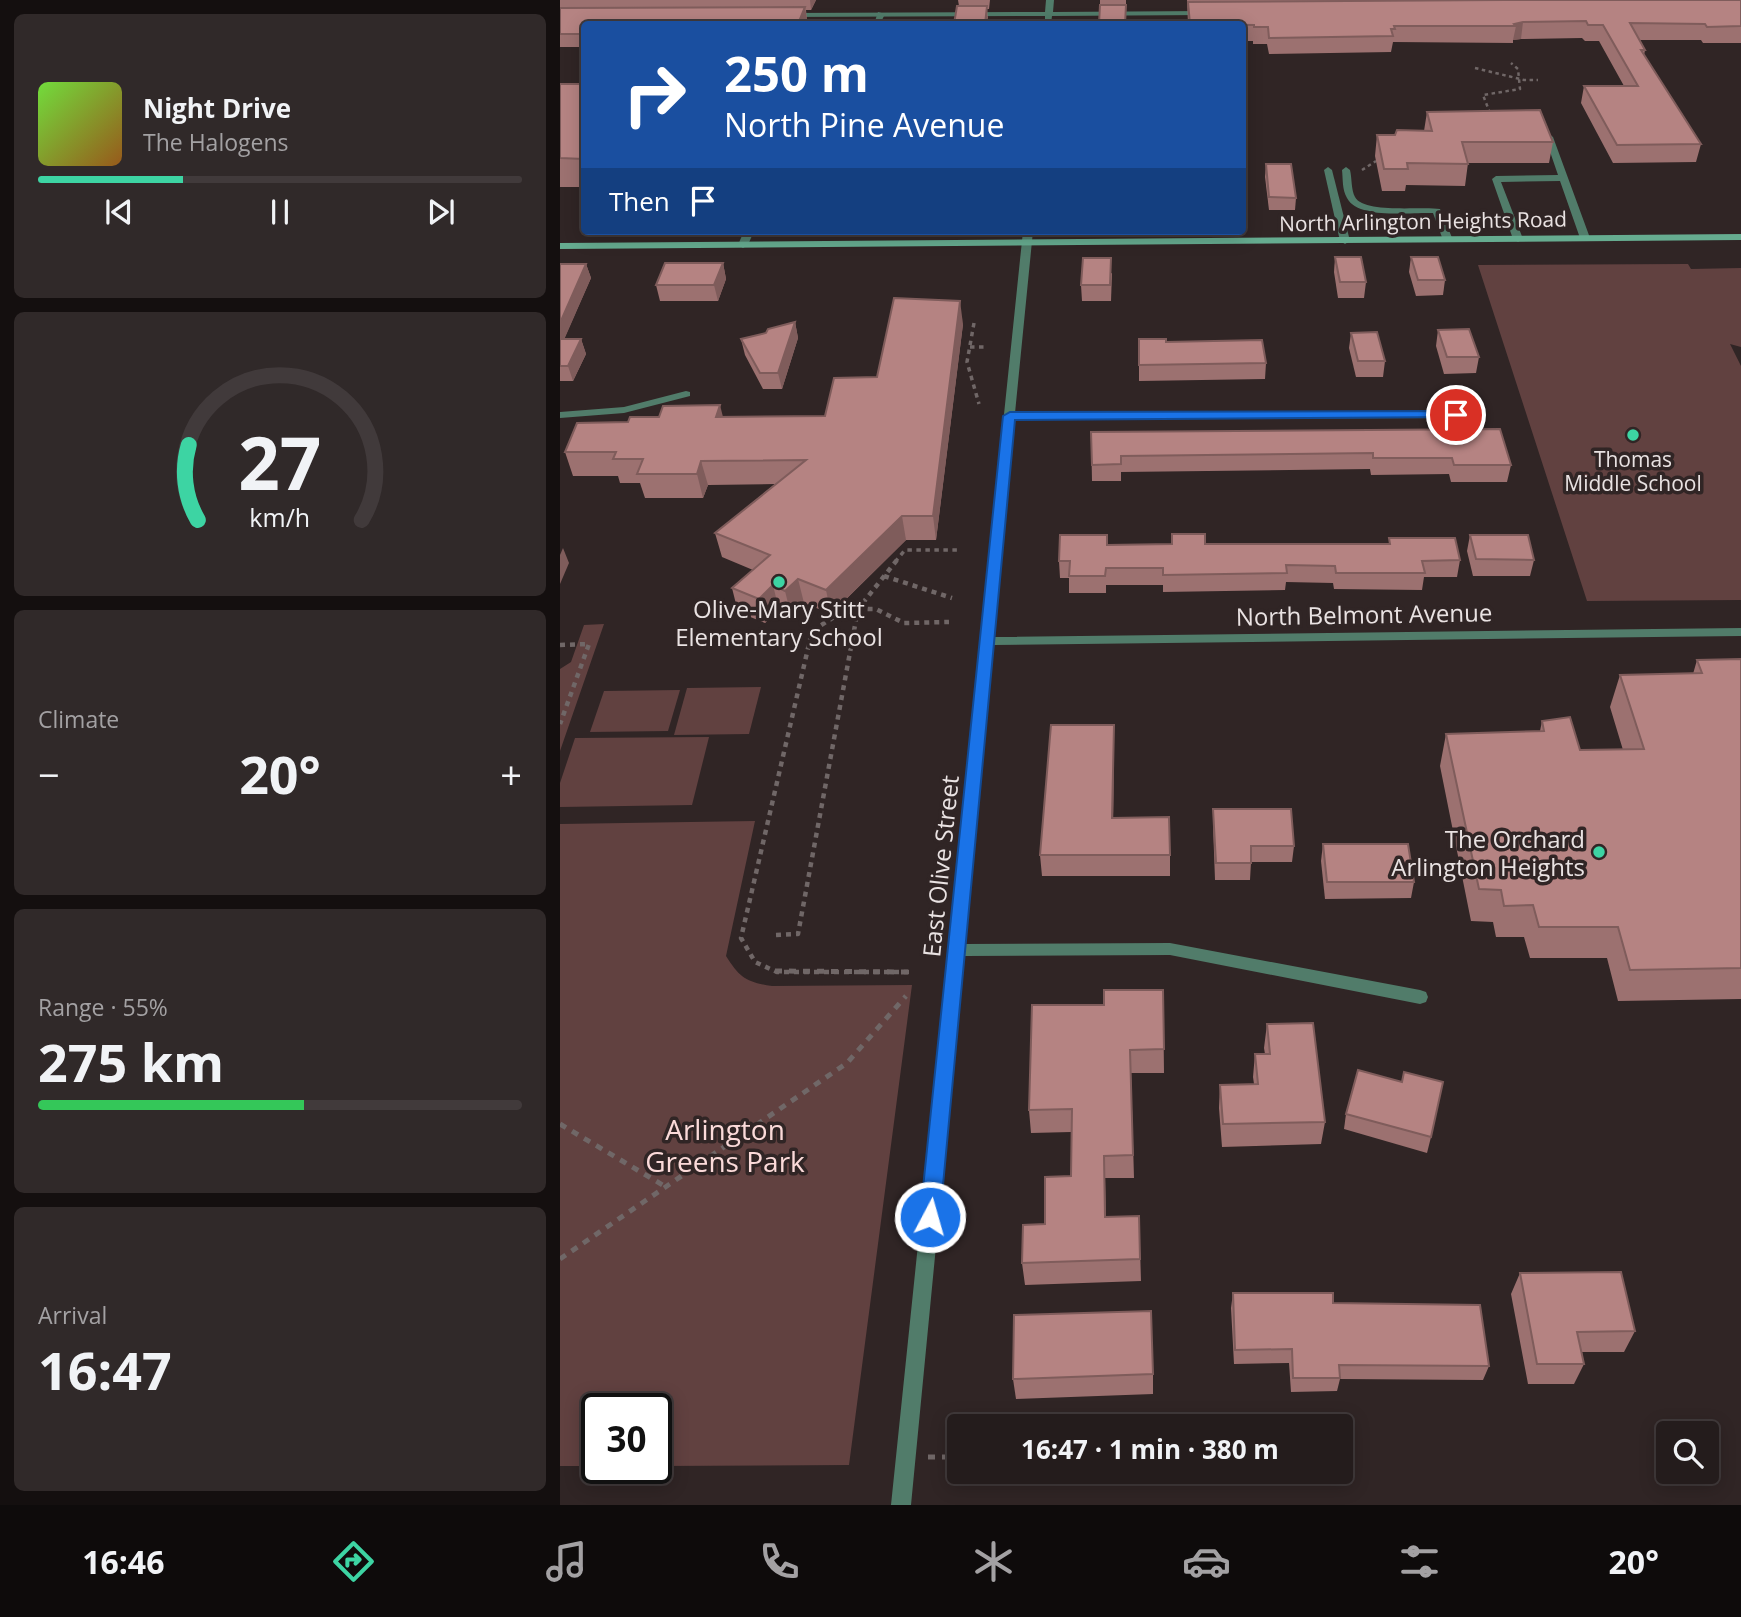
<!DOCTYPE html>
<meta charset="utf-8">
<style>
:root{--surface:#241c1c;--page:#302929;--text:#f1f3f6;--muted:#a3a1a3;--line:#413a3b;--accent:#3dd4a3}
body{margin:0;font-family:"Open Sans",sans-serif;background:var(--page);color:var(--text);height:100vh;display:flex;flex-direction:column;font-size:26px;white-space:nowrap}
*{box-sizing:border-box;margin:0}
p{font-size:23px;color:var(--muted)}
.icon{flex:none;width:38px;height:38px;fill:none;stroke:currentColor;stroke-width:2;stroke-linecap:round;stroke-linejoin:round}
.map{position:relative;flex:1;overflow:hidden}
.drawer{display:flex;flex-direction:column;gap:14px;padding:14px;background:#140f0f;width:560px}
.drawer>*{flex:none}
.top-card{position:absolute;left:21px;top:21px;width:665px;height:214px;border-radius:7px;box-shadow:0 4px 18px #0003,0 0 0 2px var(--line);background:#1a4fa0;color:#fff;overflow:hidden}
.fabs{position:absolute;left:1096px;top:1421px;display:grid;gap:14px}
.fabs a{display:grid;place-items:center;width:63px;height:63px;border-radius:7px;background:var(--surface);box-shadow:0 4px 18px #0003,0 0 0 2px var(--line);font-size:35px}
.speed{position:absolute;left:21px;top:1393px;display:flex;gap:14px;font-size:35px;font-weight:700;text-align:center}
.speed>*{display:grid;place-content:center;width:91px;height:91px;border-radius:50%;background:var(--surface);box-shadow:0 4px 18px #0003,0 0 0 2px var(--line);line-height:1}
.speed .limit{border:4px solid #111;border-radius:10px;background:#fff;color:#111}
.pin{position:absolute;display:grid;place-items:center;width:60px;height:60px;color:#fff;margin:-30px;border:4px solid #fff;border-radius:50%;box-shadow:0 2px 7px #0007}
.me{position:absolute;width:77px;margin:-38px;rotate:6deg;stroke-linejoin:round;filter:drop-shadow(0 0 5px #0008)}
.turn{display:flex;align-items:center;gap:24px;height:147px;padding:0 28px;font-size:32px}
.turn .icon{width:91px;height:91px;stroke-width:2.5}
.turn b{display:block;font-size:49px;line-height:60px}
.then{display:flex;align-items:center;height:66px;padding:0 28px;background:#0003;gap:14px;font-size:26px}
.big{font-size:52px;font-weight:700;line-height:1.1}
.drawer .card{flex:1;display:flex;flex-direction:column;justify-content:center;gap:10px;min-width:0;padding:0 24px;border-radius:10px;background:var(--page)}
.drawer .dial{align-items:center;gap:0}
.dial svg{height:182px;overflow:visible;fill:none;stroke:var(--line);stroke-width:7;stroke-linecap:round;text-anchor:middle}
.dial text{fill:var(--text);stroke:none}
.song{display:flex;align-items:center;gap:21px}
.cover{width:84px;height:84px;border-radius:10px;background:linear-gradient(135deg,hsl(100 70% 55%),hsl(30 70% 35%))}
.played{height:7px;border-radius:4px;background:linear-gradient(90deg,var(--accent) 30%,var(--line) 30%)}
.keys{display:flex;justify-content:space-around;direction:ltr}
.heat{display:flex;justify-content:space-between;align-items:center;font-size:38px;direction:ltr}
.charge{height:10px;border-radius:5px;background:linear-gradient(90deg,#34c759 55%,var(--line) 0)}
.trip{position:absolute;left:387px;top:1414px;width:406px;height:70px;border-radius:7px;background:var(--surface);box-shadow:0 4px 18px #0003,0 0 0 2px var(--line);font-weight:700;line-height:70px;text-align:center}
.tab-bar{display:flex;height:112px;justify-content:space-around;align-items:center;background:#0e0b0b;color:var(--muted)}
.tab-bar .icon{width:49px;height:49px}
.tab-bar .selected{color:var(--accent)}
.tab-bar b{font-size:32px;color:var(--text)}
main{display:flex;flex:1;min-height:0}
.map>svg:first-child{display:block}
</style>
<main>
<section class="drawer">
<div class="card">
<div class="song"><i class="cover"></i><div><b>Night Drive</b><p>The Halogens</p></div></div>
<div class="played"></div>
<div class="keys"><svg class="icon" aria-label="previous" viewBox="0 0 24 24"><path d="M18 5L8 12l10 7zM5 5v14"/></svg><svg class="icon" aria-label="pause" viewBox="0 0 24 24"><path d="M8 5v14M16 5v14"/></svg><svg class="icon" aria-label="next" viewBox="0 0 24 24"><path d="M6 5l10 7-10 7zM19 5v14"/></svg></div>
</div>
<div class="card dial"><svg viewBox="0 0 100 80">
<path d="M14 69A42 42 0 1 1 86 69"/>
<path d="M14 69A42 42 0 0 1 10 36" stroke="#3dd4a3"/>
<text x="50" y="56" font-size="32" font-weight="700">27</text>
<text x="50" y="72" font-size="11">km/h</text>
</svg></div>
<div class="card"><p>Climate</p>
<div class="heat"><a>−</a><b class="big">20°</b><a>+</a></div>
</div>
<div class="card"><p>Range · 55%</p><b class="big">275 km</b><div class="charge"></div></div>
<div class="card"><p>Arrival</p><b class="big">16:47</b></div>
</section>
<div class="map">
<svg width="1181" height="1505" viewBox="0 0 1181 1505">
<rect width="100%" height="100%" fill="#302525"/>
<g fill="#614140">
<polygon points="1128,264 1131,269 1181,268 1181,347 1170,344 1181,366 1181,600 1027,601 918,265"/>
<polygon points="44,624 0,751 0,669 11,662 24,625"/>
<polygon points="201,687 189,734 114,735 127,688"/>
<polygon points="120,690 108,731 30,732 44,691"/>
<polygon points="149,737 132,805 0,807 0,783 15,738"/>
<path d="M195,821L166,956C180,978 186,982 212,986L352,985L289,1465L96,1466V1409H37V1466H0V824Z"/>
</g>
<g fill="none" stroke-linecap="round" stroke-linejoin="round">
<g stroke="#706767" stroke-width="2.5" stroke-dasharray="3.5 3.5" stroke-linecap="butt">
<polyline points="915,68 964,80 978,80"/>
<polyline points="930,113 923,95 960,89 958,69 951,63"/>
<polyline points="802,170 816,161"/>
</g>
<g stroke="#706767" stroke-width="3.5" stroke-dasharray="4.5 4.5" stroke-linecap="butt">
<polyline points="414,323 407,362 419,404"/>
<polyline points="410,347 427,347"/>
<polyline points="335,562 345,550 398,550"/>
</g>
<g stroke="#706767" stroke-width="4.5" stroke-dasharray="5 5" stroke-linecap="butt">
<polyline points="324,576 392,598"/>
<polyline points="0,645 29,644 0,724"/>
<polyline points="216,935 238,934 298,609 337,560"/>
<polyline points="349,972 217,972 195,962 181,938 252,631 274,617 298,609 316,609 344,623 389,622"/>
</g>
<g stroke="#706767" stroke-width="5" stroke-dasharray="7 7" stroke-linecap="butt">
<polyline points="215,971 349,972"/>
<polyline points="0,1124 106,1187"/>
<polyline points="0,1259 287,1063 346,996"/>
<polyline points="368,1457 399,1457"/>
</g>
<g fill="#517c6a" fill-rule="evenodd">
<polygon points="318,12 325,14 320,24 314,24"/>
<polygon points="989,134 993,137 1030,238 1028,240 1020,238 1000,181 941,182 963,239 958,242 953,239 932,179 936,176 998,175 985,137"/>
<polygon points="768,167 772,170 790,241 785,244 780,241 764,170"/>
<path d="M786,167L790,170C792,178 791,190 795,197C804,214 862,206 880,209L893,240L891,242L883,240L873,213C852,212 798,220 787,198C782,190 783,179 782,170Z"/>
<polygon points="184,231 194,231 188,245 183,248 178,245"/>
</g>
<g fill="#517c6a" fill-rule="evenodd">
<polygon points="486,0 494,0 493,12 646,11 650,13 646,15 492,16 491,24 485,24 485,16 229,17 225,15 229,13 485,12"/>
<polygon points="463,231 473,231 455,413 896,412 902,415 896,418 455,419 434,637 1181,628 1181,636 433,645 405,944 610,943 860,990 866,992 868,997 866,1002 860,1004 610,955 404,956 351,1505 331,1505"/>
<polygon points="126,391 130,392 130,396 64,413 0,418 0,412 64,407"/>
</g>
<polygon fill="#66ac90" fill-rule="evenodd" points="1181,234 1181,240 0,249 0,243"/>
</g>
<g fill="#9c7170">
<polygon points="0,0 256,0 251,10 246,10 247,20 245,24 24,24 24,47 0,47"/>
<polygon points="398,0 430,0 429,9 427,9 428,19 399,6"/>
<polygon points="540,0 566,0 566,24 540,5"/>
<polygon points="627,0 1181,0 1181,43 1143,43 1141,40 1080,40 1085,50 1084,55 1141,144 1136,162 1053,163 1021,103 1024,86 1064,86 1039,41 1025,41 1022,38 961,39 953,40 953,43 833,42 831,52 709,54 707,44 693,44 693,41 682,41 682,24 628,24"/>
<rect x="0" y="84" width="24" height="103"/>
<polygon points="867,112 993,142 989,163 908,163 905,186 846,185 845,191 822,191 815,156 817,135 835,135 864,131"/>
<polygon points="706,164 736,198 735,210 709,210 705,177"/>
<polygon points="775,257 806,282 804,298 778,298 774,272"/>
<polygon points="851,257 885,280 883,295 856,296 849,272"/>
<polygon points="163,263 166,279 158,301 100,301 96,285"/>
<polygon points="0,264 26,264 31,278 4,339 21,339 26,354 13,381 0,381"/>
<polygon points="552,273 551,301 522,301 521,285"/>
<polygon points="235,322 238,338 222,389 203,389 185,355 181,339 206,333"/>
<polygon points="403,324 376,540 346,540 271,614 244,603 231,615 219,610 205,623 178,612 172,588 193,570 162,557 155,533 215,484 148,485 143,498 85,498 80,483 60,483 58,476 13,476 5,452 68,422 163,417 265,416 317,377"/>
<polygon points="878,330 919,357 916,373 884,374 876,346"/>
<polygon points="791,333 825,361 823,377 796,377 789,348"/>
<polygon points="579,339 606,342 706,363 705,379 579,381"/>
<polygon points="940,429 951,465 947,482 891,482 889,474 811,475 810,469 561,472 561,481 532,481 531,432"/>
<polygon points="910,535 974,560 970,576 913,576 907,551"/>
<polygon points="829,538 900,560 897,577 864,577 862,590 774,589 773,583 726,582 725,590 603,592 603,585 546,585 546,593 509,593 509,578 500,578 499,561 547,545 829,544"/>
<polygon points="1181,659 1181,999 1058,1001 1047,958 970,958 964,937 936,937 933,922 911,921 880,766 886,734 980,731 982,721 1020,750 1063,750 1050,707 1060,675 1133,674 1137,660"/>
<polygon points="554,746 553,818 610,855 610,876 482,876 480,855"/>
<polygon points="653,809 734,846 732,862 691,862 690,880 655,880 653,825"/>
<polygon points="763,844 854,882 851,898 765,899 761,861"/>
<polygon points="603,990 604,1073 571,1073 574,1178 545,1178 546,1217 579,1216 581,1281 465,1285 462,1263 511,1176 511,1132 471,1133 469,1110 544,1005"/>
<polygon points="707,1024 765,1122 761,1144 662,1147 659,1108 660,1085 694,1084 693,1077 695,1054 705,1054 704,1048"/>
<polygon points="786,1114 871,1137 867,1153 784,1129"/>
<polygon points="960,1273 1075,1331 1064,1352 1022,1352 1024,1364 1014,1384 968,1384 951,1294"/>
<polygon points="673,1293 773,1303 929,1366 923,1380 780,1379 777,1391 731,1392 729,1363 674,1364 671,1308"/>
<polygon points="593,1374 593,1394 456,1399 453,1379"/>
</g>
<g fill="#7f5c5b">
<polygon points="250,0 256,0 251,10"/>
<polygon points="427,6 427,24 425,24"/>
<polygon points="245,7 247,20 245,24 238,24"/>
<polygon points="963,22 961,39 953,40 956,26 954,24"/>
<polygon points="163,263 166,279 158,301 154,285"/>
<polygon points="26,264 31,278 0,349 0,323"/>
<polygon points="400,301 403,324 376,540 373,516"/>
<polygon points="235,322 238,338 222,389 218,373"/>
<polygon points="21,339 26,354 13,381 8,366"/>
<polygon points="160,405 166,429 156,417"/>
<polygon points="141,461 148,485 143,498 137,474"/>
<polygon points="342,516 346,540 271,614 266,590"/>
<polygon points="3,548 9,563 0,584 0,555"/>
<polygon points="238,579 244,603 231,615 225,591"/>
<polygon points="213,585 219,610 205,623 199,599"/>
<polygon points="554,725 554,746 553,839 552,818"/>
</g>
<g fill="#b58382" stroke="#7f5c5b" stroke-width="2">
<polygon points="942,0 1181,0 1181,26 1147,27 1145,24 1070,23 1085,50 1081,50 1141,144 1057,145 1024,86 1078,86 1043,25 1028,25 1026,21 963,22 954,24 956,26 834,26 835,29 831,29 833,36 709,38 708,27 694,27 694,25 630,24 628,2"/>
<polygon points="540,5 566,5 565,24 539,24"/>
<polygon points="397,6 427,6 425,24 394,24"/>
<polygon points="245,7 238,24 24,24 24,34 0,34 0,8"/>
<polygon points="0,84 24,84 24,159 0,158"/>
<polygon points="980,110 993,142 902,142 908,164 847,163 848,169 824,169 817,135 835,135 837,130 872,131 867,112"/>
<polygon points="706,164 731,164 736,198 709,197"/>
<polygon points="775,257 801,257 806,282 780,282"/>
<polygon points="851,257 878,257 885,280 858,280"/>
<polygon points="523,258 551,258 550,285 521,285"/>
<polygon points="105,263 163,263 154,285 96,285"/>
<polygon points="0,264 26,264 0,323"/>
<polygon points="334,298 400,301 373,516 342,516 266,590 238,579 225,591 213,585 199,599 172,588 210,555 155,533 246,460 141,461 137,474 77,474 83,459 53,459 56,452 5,452 17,423 68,422 70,417 99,417 103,406 160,405 156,417 265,416 274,378 317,377"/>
<polygon points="235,322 218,373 200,373 181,339 206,333 208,329"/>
<polygon points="909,329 919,357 887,357 878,330"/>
<polygon points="817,332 825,361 798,361 791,333"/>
<polygon points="0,339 21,339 8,366 0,366"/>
<polygon points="579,339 606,339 606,342 702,340 706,363 579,365"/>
<polygon points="940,429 951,465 894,465 892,458 813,458 813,453 561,456 561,464 532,465 531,432"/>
<polygon points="612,534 645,534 645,544 830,544 829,538 895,538 900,560 862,561 865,573 776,573 775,566 726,565 727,573 603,575 603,568 546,568 545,576 509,576 510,561 499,561 500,535 547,535 547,545 612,544"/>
<polygon points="910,535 968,535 974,560 916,559"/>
<polygon points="1181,659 1181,968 1070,970 1058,927 979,927 973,905 944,906 941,890 919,889 886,734 984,731 982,721 1010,717 1020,750 1084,749 1060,675 1142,673 1137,660"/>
<polygon points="491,725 554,725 552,818 609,817 610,855 480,855"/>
<polygon points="653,809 731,809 734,846 691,846 691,863 656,863"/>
<polygon points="763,844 848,844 854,882 767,882"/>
<polygon points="544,990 603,990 604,1049 570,1050 573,1155 544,1156 545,1217 579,1216 580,1259 462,1263 463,1225 485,1224 485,1177 511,1176 512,1109 469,1110 472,1005 544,1005"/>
<polygon points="753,1023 765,1122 663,1124 660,1085 698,1084 695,1054 710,1054 707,1024"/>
<polygon points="798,1070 842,1082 844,1072 883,1082 871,1137 786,1114"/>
<polygon points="1061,1272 1075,1331 1017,1332 1024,1364 977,1364 960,1273"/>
<polygon points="673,1293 773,1293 773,1303 920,1305 929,1366 779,1365 780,1378 733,1378 732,1349 675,1350"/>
<polygon points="591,1311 593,1374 453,1379 454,1315"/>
</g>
<polygon fill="#1a73e8" stroke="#114b97" stroke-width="2" points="896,411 900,412 900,417 455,420 380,1217 377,1223 370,1226 363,1223 360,1217 443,416 450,412"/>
<g fill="#3dd4a3" stroke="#302525" stroke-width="2.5">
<circle cx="1073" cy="435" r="7"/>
<circle cx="219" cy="582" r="7"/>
<circle cx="1039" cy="852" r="7"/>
</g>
<g text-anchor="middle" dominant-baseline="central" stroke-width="7" stroke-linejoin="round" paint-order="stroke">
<g font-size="21" fill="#e9e2e2" stroke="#302525">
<text transform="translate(863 221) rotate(-1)">North Arlington Heights Road</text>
</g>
<g font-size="21" fill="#e9e2e2" stroke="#302525">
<text x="1073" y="459">Thomas<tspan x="1073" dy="24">Middle School</tspan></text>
</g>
<g font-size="24" fill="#e9e2e2" stroke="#302525">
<text x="219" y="608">Olive-Mary Stitt<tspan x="219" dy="28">Elementary School</tspan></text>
<text x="1025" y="838" text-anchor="end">The Orchard<tspan x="1025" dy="28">Arlington Heights</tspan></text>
</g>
<g font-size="24" fill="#e9e2e2" stroke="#302525">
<text transform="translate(804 614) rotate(-1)">North Belmont Avenue</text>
<text transform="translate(380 866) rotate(-84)">East Olive Street</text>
</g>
<g font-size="28" fill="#fbdad9" stroke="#302525">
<text x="165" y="1129">Arlington<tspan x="165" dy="32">Greens Park</tspan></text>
</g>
</g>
</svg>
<div class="fabs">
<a><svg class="icon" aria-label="search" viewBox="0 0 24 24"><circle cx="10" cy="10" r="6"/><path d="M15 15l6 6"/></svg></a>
</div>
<div class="speed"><div class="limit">30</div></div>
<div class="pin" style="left:896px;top:415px;background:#d93025"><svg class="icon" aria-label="arrive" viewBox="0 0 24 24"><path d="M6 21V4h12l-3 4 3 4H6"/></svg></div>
<svg class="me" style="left:370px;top:1217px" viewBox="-20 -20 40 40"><circle r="17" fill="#1a73e8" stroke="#fff" stroke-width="3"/><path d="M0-11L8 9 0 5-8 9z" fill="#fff"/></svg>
<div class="trip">16:47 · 1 min · 380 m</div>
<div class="top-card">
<div class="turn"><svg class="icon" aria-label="right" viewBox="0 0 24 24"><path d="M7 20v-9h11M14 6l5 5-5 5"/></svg><div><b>250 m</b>North Pine Avenue</div></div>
<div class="then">Then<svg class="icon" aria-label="arrive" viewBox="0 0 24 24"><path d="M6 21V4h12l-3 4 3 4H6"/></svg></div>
</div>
</div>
</main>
<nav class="tab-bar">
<b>16:46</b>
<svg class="icon selected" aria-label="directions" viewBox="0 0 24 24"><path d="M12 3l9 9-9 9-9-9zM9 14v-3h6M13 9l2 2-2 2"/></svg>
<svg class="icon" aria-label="music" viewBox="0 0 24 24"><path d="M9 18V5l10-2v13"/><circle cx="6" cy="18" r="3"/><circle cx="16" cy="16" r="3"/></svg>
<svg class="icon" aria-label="phone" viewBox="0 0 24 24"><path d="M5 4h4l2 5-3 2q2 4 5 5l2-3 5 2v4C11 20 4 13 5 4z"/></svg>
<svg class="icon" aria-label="climate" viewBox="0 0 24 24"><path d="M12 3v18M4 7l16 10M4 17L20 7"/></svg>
<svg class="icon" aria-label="car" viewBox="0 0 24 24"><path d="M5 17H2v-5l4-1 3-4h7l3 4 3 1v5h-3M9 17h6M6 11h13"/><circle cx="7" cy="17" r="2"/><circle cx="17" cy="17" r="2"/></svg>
<svg class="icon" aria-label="filters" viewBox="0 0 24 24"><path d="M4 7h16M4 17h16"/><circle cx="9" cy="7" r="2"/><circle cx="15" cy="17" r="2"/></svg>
<b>20°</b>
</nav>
